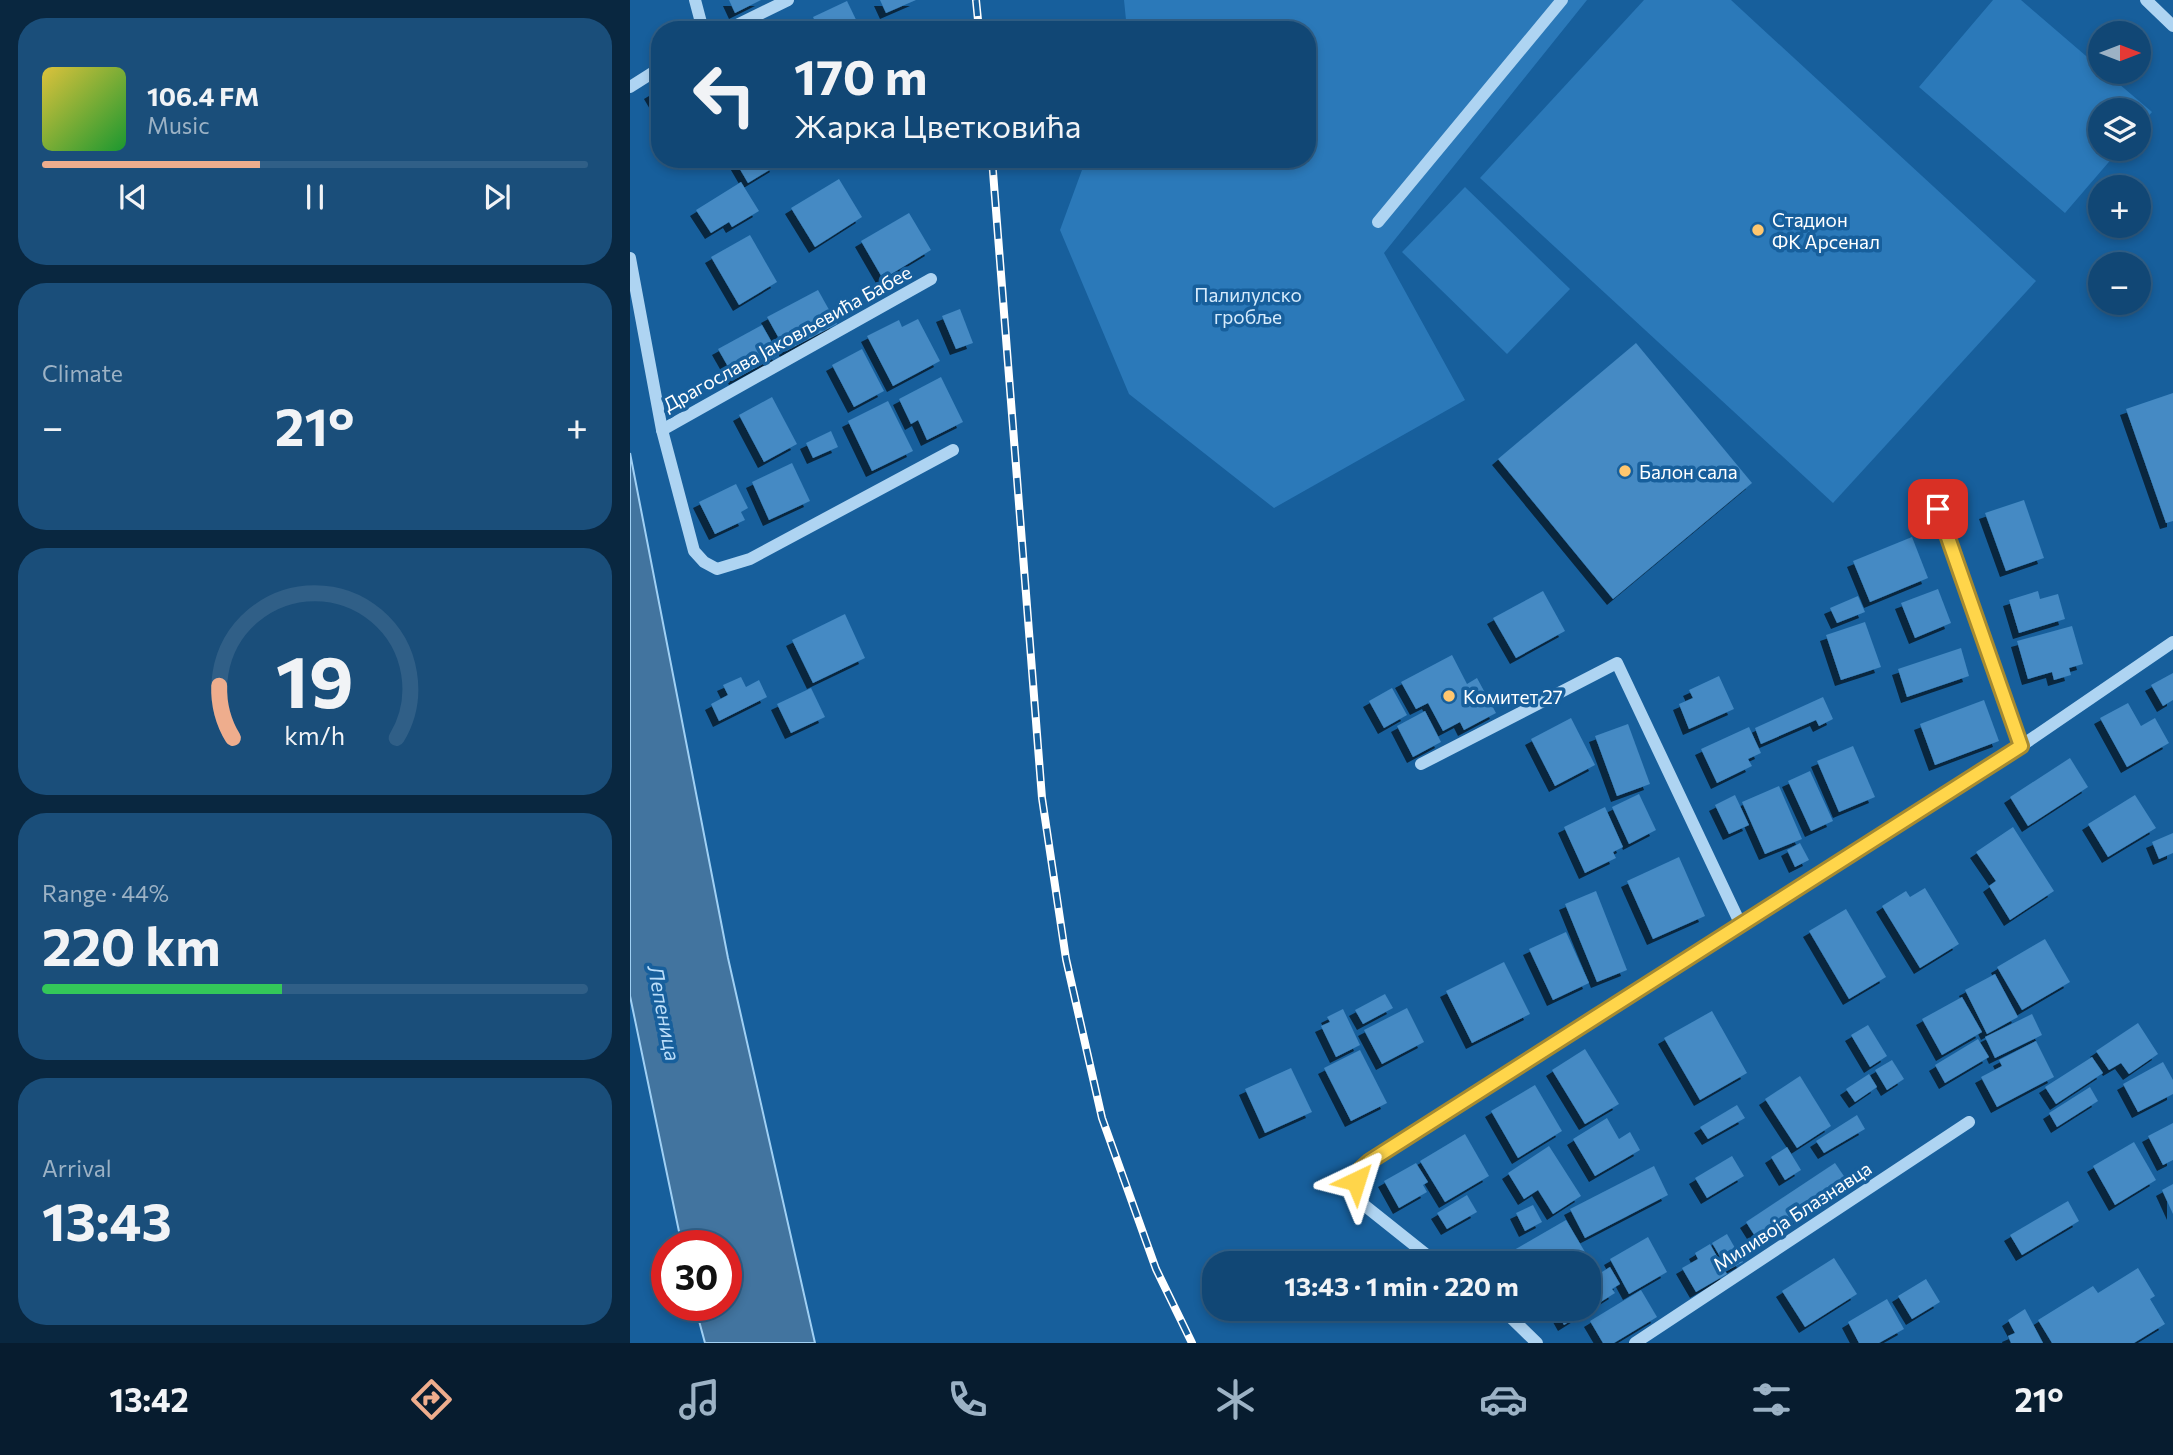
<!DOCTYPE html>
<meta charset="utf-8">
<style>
:root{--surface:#114775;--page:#1a4e7a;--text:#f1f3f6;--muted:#9cb2c5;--line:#305f87;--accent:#eead8d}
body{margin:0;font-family:Commissioner,sans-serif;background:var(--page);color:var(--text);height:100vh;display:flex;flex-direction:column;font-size:26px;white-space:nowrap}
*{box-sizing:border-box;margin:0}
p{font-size:23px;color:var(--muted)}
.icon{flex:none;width:38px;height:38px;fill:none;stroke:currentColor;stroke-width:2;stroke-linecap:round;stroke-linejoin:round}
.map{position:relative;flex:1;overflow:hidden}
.drawer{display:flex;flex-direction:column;gap:18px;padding:18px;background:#092740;width:630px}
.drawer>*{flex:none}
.hud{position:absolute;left:21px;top:21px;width:665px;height:147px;border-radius:28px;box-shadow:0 4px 10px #0003,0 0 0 2px var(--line);background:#114775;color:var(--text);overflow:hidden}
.needle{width:46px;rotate:90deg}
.buttons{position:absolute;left:1458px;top:21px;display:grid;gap:14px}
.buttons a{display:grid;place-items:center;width:63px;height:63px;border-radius:50%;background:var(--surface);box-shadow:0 4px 10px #0003,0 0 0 2px var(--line);font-size:35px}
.speed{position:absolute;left:21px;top:1230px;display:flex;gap:14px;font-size:35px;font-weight:700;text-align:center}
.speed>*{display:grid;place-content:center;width:91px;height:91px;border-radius:50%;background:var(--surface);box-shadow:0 4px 10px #0003,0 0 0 2px var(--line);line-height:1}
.speed .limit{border:10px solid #d22;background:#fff;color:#111}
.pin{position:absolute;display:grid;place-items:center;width:60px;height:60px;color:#fff;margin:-30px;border-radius:14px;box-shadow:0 4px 10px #0006}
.me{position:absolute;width:77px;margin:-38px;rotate:41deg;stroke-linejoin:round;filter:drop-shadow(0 0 5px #0008)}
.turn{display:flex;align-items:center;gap:24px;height:147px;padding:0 28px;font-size:32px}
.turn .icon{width:91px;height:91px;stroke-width:2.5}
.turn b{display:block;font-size:49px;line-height:60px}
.big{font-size:52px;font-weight:700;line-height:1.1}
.drawer .card{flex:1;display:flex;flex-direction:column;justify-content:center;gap:10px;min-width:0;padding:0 24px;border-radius:28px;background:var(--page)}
.drawer .dial{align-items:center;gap:0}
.dial svg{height:182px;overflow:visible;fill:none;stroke:var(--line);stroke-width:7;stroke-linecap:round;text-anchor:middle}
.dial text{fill:var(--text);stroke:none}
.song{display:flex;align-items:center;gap:21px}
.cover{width:84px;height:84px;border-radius:10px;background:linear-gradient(135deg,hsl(50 70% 55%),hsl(130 70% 35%))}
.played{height:7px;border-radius:4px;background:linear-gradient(90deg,var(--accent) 40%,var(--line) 40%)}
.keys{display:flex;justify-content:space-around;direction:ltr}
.heat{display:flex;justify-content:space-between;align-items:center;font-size:38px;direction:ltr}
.charge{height:10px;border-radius:5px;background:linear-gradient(90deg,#34c759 44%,var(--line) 0)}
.trip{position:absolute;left:572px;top:1251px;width:399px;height:70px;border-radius:28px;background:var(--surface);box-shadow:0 4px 10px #0003,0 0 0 2px var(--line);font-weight:700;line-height:70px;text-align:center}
.menu{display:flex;height:112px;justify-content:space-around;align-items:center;background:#071c2f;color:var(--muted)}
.menu .icon{width:49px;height:49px}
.menu .current{color:var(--accent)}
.menu b{font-size:32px;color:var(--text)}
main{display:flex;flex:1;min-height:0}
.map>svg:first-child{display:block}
</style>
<main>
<section class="drawer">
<div class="card">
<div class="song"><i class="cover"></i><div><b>106.4 FM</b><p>Music</p></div></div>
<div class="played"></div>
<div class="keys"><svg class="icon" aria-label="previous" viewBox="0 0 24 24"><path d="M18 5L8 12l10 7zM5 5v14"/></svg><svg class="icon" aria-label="pause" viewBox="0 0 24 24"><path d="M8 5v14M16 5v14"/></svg><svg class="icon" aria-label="next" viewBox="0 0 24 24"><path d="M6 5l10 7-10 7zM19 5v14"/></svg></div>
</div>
<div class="card"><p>Climate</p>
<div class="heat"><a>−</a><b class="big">21°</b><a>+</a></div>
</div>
<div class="card dial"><svg viewBox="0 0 100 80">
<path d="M14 69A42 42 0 1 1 86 69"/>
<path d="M14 69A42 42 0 0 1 8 46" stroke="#eead8d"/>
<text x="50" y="56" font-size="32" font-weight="700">19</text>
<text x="50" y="72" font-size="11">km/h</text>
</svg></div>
<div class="card"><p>Range · 44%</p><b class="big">220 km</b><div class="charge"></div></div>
<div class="card"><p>Arrival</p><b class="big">13:43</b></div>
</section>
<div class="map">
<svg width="1543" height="1343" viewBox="0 0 1543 1343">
<defs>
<filter id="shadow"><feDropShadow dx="-6" dy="6" stdDeviation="0" flood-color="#0009"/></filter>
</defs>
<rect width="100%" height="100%" fill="#175f9c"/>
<g fill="#2b79b9">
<polygon points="494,0 957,0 754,253 835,400 644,508 499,394 430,230 456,159 677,159 677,30 497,30"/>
<polygon points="1014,0 1101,0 1406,281 1203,503 850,178"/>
<polygon points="1363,0 1391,0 1470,68 1470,72 1475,72 1522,112 1509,127 1508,110 1470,110 1470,149 1490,149 1435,213 1289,87"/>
<polygon points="835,187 940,289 877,354 772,252"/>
</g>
<polygon fill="#42749f" stroke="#a0d0f4" stroke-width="2" points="0,453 98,958 185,1343 75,1343 65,1306 96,1306 96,1246 52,1246 0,996"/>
<g fill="#448ac4" filter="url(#shadow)">
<polygon points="99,0 131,0 105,13"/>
<polygon points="250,0 286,0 256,13"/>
<polygon points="217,1 231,30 189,30 183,17"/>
<polygon points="30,87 30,110 20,93"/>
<polygon points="104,159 142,159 146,166 118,183"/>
<polygon points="209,179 232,217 185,247 161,208"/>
<polygon points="111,182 129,211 102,227 99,222 81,233 66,210"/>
<polygon points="279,213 301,250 253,279 231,241"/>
<polygon points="120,235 147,282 109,305 81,257"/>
<polygon points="188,290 207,324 156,351 137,317"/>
<polygon points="330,309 343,343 326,349 312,316"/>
<polygon points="288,319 310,361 263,386 237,336 269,320 272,327"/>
<polygon points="132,325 149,355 105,379 88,349"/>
<polygon points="1006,343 1122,483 983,599 868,459"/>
<polygon points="232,349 254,391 224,407 202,365"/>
<polygon points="311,377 333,422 297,440 288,420 281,424 269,399"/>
<polygon points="1543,393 1543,521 1536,523 1496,409"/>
<polygon points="142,397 167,444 134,462 109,415"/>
<polygon points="258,401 283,451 242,471 218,421"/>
<polygon points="201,431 208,447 183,458 176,443"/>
<polygon points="162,463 180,501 139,520 122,482"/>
<polygon points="106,484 118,508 111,512 115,520 85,534 69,502"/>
<polygon points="1394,500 1414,558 1376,571 1355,513"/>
<polygon points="1282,537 1298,578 1240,602 1223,561"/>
<polygon points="1308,589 1321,623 1285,638 1271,603"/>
<polygon points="913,591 935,631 886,658 863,618"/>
<polygon points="1408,591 1410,599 1428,594 1435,619 1389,633 1379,600"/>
<polygon points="1228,596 1235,612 1207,623 1200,608"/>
<polygon points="215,614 235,658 183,683 162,640"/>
<polygon points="1235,622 1251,667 1211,680 1196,635"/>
<polygon points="1442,626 1453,664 1439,668 1441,675 1424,680 1422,672 1398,679 1387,641"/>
<polygon points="1331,648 1339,676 1277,697 1268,669"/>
<polygon points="822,655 837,684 847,678 866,713 834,730 830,722 813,731 798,703 786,709 771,682"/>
<polygon points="1543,673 1543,700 1533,706 1521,685"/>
<polygon points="1089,676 1104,709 1059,729 1049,704 1063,698 1059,690"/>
<polygon points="111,677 116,687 129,680 137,697 89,721 81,704 98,695 93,685"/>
<polygon points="181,688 195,717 161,733 147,704"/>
<polygon points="762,688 777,715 754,728 739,701"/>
<polygon points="1193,697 1203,719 1189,726 1186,720 1131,744 1125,728"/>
<polygon points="1354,700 1369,741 1305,765 1290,724"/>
<polygon points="1498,703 1511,726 1525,718 1539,743 1497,767 1470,718"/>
<polygon points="795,711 811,742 783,757 767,726"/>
<polygon points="941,718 965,765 925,786 901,739"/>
<polygon points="998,724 1020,784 987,796 965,736"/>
<polygon points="1119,727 1131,753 1118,759 1122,766 1087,783 1071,749"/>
<polygon points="1223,746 1245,797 1209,812 1187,761"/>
<polygon points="1440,758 1458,787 1398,826 1380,797"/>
<polygon points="1180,771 1203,821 1181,831 1158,781"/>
<polygon points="1149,786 1172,839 1135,854 1112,802"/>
<polygon points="1009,794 1026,830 999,844 982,807"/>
<polygon points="1105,795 1119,825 1099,834 1085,805"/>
<polygon points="1505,795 1526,828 1478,857 1458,824"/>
<polygon points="975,807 993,847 983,852 986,858 955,873 934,827"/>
<polygon points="1383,827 1424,891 1380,920 1359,886 1366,881 1346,852"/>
<polygon points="1543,833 1543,853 1529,859 1522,842"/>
<polygon points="1170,843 1179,860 1165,867 1157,850"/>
<polygon points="1049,857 1075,916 1023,939 997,881"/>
<polygon points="1295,888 1329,944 1290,968 1252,906 1276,891 1280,897"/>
<polygon points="966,891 997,970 967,982 935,904"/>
<polygon points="1216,909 1256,977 1219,999 1179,931"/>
<polygon points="936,932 959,983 923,1000 899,949"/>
<polygon points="1415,939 1440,982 1392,1010 1367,967"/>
<polygon points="874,962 900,1014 842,1043 816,991"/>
<polygon points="1365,974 1388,1017 1357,1034 1335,990"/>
<polygon points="755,994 763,1008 733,1024 725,1010"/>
<polygon points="1332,997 1352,1032 1312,1055 1292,1019"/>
<polygon points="777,1008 794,1042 752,1064 734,1030"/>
<polygon points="713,1009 730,1045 706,1057 691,1026 700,1022 697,1017"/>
<polygon points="1082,1011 1117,1073 1070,1100 1034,1038"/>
<polygon points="1402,1014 1412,1035 1365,1058 1355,1037"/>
<polygon points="1508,1023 1528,1054 1499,1074 1491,1063 1479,1070 1466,1051"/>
<polygon points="1238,1025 1257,1056 1240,1067 1221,1035"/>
<polygon points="1348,1039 1359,1057 1315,1083 1305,1065"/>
<polygon points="1406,1041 1424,1077 1367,1107 1351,1077 1372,1066 1369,1060"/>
<polygon points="955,1049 989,1104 955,1124 922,1070"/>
<polygon points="730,1050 757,1103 721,1121 694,1068"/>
<polygon points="1462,1057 1473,1073 1426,1104 1415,1087"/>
<polygon points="1262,1060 1274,1079 1257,1090 1245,1070"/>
<polygon points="1533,1062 1543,1080 1543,1094 1508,1112 1493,1084"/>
<polygon points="661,1068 682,1112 635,1133 615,1089"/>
<polygon points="1239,1074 1247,1087 1225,1102 1216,1089"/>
<polygon points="1170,1076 1201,1126 1167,1148 1135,1099"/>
<polygon points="905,1085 932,1131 888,1158 861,1111"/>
<polygon points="1460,1087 1468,1101 1427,1127 1419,1113"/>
<polygon points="1107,1105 1115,1118 1078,1139 1070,1127"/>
<polygon points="1227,1115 1235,1129 1194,1153 1186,1141"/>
<polygon points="977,1118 989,1139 1000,1132 1010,1150 965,1176 943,1139"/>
<polygon points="1543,1123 1543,1160 1533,1165 1518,1136"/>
<polygon points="835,1134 859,1176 815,1202 790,1161"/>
<polygon points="1504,1142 1526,1180 1485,1205 1463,1166"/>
<polygon points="919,1146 951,1196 923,1214 908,1190 894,1199 878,1173"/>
<polygon points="1157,1147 1171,1170 1155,1180 1141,1157"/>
<polygon points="1102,1156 1114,1176 1077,1198 1065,1178"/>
<polygon points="786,1163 798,1182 793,1185 797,1192 769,1208 754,1181"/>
<polygon points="1205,1163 1220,1185 1130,1244 1116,1222"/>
<polygon points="1024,1166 1038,1195 955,1238 940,1209"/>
<polygon points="1543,1184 1543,1214 1532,1190"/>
<polygon points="837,1195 847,1212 817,1229 807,1213"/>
<polygon points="1438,1201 1449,1221 1392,1255 1380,1235"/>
<polygon points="903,1205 912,1222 895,1231 886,1213"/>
<polygon points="936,1220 955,1252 935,1264 885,1264 879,1253"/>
<polygon points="1097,1234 1113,1262 1098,1270 1082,1243"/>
<polygon points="1018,1237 1037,1272 999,1294 980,1259"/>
<polygon points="1080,1244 1097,1274 1066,1292 1052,1268 1068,1259 1065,1253"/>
<polygon points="1204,1258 1227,1294 1175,1327 1152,1291"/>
<polygon points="980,1267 990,1284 982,1289 985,1293 934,1325 925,1309 959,1309 959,1280"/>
<polygon points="1508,1268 1525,1296 1520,1299 1535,1324 1504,1343 1422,1343 1408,1320 1463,1286 1468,1293"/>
<polygon points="1296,1279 1310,1302 1282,1319 1268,1296"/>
<polygon points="1011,1290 1027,1317 984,1343 973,1343 960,1321"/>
<polygon points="1257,1299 1274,1329 1249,1343 1229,1343 1218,1322"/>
<polygon points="1395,1309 1413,1343 1381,1343 1378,1336 1385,1333 1378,1320"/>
</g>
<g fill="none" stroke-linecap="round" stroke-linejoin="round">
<g stroke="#aed4f2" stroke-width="12">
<polyline points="65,0 73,30"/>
<polyline points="1516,0 1543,26"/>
<polyline points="97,30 158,0"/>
<polyline points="0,87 30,68"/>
<polyline points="748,222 932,0"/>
<polyline points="0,258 32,430 64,551 74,562 87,569 120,559 323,450"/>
<polyline points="32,430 301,279"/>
<polyline points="1308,509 1391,746"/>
<polyline points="791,764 987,663 1110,923"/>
<polyline points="808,1264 734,1205 726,1181 734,1165 1391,746 1543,642"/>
<polyline points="872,1309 907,1343"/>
<polyline points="1005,1343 1339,1122"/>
</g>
<g stroke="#fff" stroke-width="8">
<g id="rail">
<polyline points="346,0 349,30"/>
<polyline points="362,159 412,798 436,959 472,1118 526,1269 562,1343"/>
</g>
</g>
<use href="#rail" stroke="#175f9c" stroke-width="5" stroke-dasharray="16" stroke-linecap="butt"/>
</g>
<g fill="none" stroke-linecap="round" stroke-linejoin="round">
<g stroke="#a68a30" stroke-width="18">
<polyline id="route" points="726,1181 730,1170 740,1161 1391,746 1308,509"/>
</g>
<use href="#route" stroke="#ffd54a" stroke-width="12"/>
</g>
<g fill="#ffc76f" stroke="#175f9c" stroke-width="2.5">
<circle cx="1128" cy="230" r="7"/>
<circle cx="995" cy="471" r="7"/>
<circle cx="819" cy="696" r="7"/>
</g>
<g text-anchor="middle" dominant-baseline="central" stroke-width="7" stroke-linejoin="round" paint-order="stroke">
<g font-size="19" fill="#fff" stroke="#175f9c" text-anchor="start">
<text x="1142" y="219">Стадион<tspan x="1142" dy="22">ФК Арсенал</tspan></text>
<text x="1009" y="471">Балон сала</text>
<text x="833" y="696">Комитет 27</text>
</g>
<g font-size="19" fill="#d6ebfc" stroke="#175f9c">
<text x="618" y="294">Палилулско<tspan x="618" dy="22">гробље</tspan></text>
</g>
<g font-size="19" fill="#fff" stroke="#175f9c">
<text transform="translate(157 338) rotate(-29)">Драгослава Јаковљевића Бабее</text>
<text transform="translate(1162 1216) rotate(-33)">Миливоја Блазнавца</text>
</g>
<g font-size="21" font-style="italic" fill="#baddf9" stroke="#175f9c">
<text transform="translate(35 1013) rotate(79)">Лепеница</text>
</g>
</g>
</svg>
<div class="buttons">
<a><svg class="needle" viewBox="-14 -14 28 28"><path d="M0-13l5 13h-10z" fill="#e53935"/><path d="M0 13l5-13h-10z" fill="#9cb2c5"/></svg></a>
<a><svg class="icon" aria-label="layers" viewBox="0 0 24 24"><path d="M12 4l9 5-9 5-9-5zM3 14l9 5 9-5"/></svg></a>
<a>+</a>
<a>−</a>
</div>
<div class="speed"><div class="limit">30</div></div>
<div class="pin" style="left:1308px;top:509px;background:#d93025"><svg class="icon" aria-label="arrive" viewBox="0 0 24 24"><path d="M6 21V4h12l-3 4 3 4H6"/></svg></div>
<svg class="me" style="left:726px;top:1181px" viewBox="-20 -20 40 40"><path d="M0-17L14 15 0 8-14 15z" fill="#ffd54a" stroke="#fff" stroke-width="4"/></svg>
<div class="trip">13:43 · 1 min · 220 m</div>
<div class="hud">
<div class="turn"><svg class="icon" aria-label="left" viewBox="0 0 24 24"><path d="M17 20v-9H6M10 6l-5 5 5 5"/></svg><div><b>170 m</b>Жарка Цветковића</div></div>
</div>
</div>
</main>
<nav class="menu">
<b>13:42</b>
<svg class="icon current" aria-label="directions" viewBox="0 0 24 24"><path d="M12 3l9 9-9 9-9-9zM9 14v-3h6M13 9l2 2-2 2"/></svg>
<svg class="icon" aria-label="music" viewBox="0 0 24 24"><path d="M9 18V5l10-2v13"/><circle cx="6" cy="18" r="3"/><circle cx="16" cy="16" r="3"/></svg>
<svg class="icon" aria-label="phone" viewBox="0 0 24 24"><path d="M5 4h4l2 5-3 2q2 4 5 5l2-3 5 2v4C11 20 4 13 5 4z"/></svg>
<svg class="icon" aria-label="climate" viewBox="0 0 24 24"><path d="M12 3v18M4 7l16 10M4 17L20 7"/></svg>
<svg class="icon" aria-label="car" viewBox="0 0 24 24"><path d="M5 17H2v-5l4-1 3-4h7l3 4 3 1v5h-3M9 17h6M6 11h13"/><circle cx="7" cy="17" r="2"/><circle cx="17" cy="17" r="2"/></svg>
<svg class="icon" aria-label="filters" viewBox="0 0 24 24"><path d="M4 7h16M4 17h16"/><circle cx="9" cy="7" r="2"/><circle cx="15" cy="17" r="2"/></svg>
<b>21°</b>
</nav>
